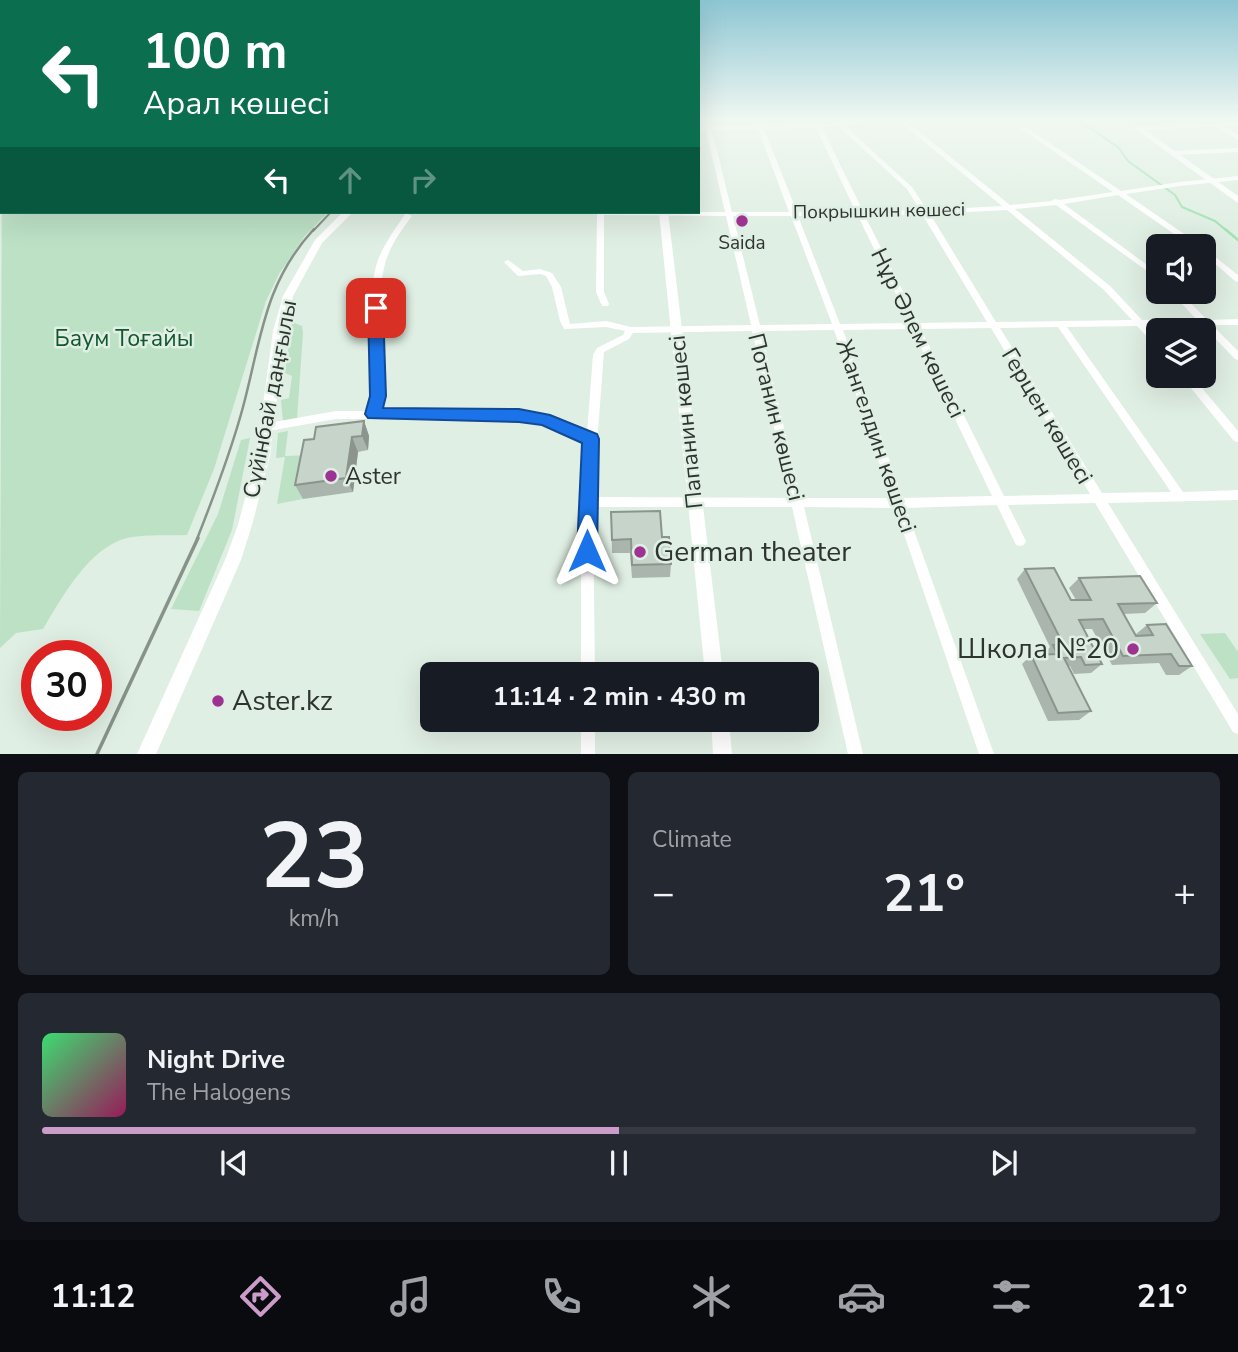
<!DOCTYPE html>
<meta charset="utf-8">
<style>
:root{--surface:#171b24;--page:#242831;--text:#f1f3f6;--muted:#9ea1a6;--line:#363941;--accent:#cb9cc9}
body{margin:0;font-family:"Nunito Sans",sans-serif;background:var(--page);color:var(--text);height:100vh;display:flex;flex-direction:column;font-size:26px;white-space:nowrap}
*{box-sizing:border-box;margin:0}
p{font-size:23px;color:var(--muted)}
.icon{flex:none;width:38px;height:38px;fill:none;stroke:currentColor;stroke-width:2;stroke-linecap:round;stroke-linejoin:round}
.map{position:relative;height:754px;overflow:hidden}
.sheet{display:flex;flex-direction:column;gap:18px;padding:18px;background:#0d0f14;flex:1}
.sheet>*{flex:none}
.hud{position:absolute;left:0px;top:0px;width:700px;height:214px;box-shadow:0 7px 28px #0002;background:#0b6e4f;color:#fff;overflow:hidden}
.fabs{position:absolute;left:1146px;top:234px;display:grid;gap:14px}
.fabs a{display:grid;place-items:center;width:70px;height:70px;border-radius:10px;background:var(--surface);box-shadow:0 7px 28px #0002;font-size:35px}
.speed{position:absolute;left:21px;top:640px;display:flex;gap:14px;font-size:35px;font-weight:700;text-align:center}
.speed>*{display:grid;place-content:center;width:91px;height:91px;border-radius:50%;background:var(--surface);box-shadow:0 7px 28px #0002;line-height:1}
.speed .limit{border:10px solid #d22;background:#fff;color:#111}
.pin{position:absolute;display:grid;place-items:center;width:60px;height:60px;color:#fff;margin:-30px;border-radius:14px;box-shadow:0 4px 10px #0006}
.me{position:absolute;width:77px;margin:-38px;rotate:0deg;stroke-linejoin:round;filter:drop-shadow(0 0 5px #0008)}
.turn{display:flex;align-items:center;gap:24px;height:147px;padding:0 28px;font-size:32px}
.turn .icon{width:91px;height:91px;stroke-width:2.5}
.turn b{display:block;font-size:49px;line-height:60px}
.lanes{display:flex;align-items:center;height:66px;padding:0 28px;background:#0003;justify-content:center;gap:35px;direction:ltr}
.lanes .off{opacity:.35}
.big{font-size:52px;font-weight:700;line-height:1.1}
.sheet .tile{flex:1;display:flex;flex-direction:column;justify-content:center;gap:10px;min-width:0;padding:0 24px;border-radius:10px;background:var(--page)}
.sheet .dial{align-items:center;gap:0}
.dial b{font-size:91px;line-height:1}
.song{display:flex;align-items:center;gap:21px}
.cover{width:84px;height:84px;border-radius:10px;background:linear-gradient(135deg,hsl(140 70% 55%),hsl(330 70% 35%))}
.played{height:7px;border-radius:4px;background:linear-gradient(90deg,var(--accent) 50%,var(--line) 50%)}
.keys{display:flex;justify-content:space-around;direction:ltr}
.heat{display:flex;justify-content:space-between;align-items:center;font-size:38px;direction:ltr}
.sheet .tiles{flex:1;display:grid;gap:18px;grid-template-columns:1fr 1fr}
.tile:last-child{grid-column:span 2}
.trip{position:absolute;left:420px;top:662px;width:399px;height:70px;border-radius:10px;background:var(--surface);box-shadow:0 7px 28px #0002;font-weight:700;line-height:70px;text-align:center}
.dock{display:flex;height:112px;justify-content:space-around;align-items:center;background:#090b0e;color:var(--muted)}
.dock .icon{width:49px;height:49px}
.dock .current{color:var(--accent)}
.dock b{font-size:32px;color:var(--text)}
.map>svg:first-child{display:block}
</style>
<div class="map">
<svg width="1238" height="754" viewBox="0 0 1238 754">
<rect width="100%" height="100%" fill="#e0efe3"/>
<g fill="#bce1c5">
<path d="M2,151V212H328L304,237L279,274L266,301L214,469L187,535C168,536 146,534 127,538C88,548 62,598 43,629L16,633L0,648Z"/>
<polygon points="292,322 302,326 303,333 297,419 283,421 281,400 289,398 292,376 285,373"/>
<polygon points="288,431 285,456 311,455 303,499 277,504 285,457 276,458 278,433"/>
<polygon points="250,438 232,530 199,611 171,609 218,514 241,440"/>
<polygon points="1225,633 1238,652 1238,678 1230,679 1200,634"/>
</g>
<g fill="none" stroke-linecap="round" stroke-linejoin="round">
<polyline stroke="#a4e2b4" stroke-width="2" points="1079,121 1118,147 1128,161 1175,195 1182,207 1215,221 1227,231"/>
<polyline stroke="#a4e2b4" stroke-width="2.5" points="1225,229 1238,240"/>
<polygon fill="#a4e2b4" fill-rule="evenodd" points="2,169 2,177 0,177 0,170"/>
<g fill="#fff" fill-rule="evenodd">
<path d="M704,121H710L711,126L757,125L755,121H761L763,125L834,123L833,121H879L845,126L912,187L927,210L1002,206L899,121H906L1010,205L1051,201L1055,199L1059,200L1113,192L1010,121H1017L1121,191L1180,182L1238,176V180L1180,186L1126,194L1203,247H1193L1118,195L1064,204L1158,273V279L1056,205L1015,209L1110,286L1142,320H1197L1171,292H1180L1207,320L1238,319V325H1212L1238,351V360L1235,359L1202,325L1147,326L1158,338V346L1155,345L1137,326L1067,327L1183,492L1238,490V500L1108,503L1238,714V734L1233,732L1095,503L1008,505L1026,541L1024,545L1020,546L1016,545L997,505L906,508L994,754H979L895,508L804,507L863,754H848L792,507H593L595,674H581V502L586,441L543,423L519,419H336L268,431L264,430L263,427L264,424L268,423L336,411H369C373,395 375,379 375,363C374,331 368,298 376,266C382,246 394,231 405,214H408L412,216C401,231 390,245 385,264C376,295 383,330 384,362C385,379 383,395 380,411H519L549,416L587,433L593,355L597,348L623,335L625,331L606,327L564,329L560,321L552,287L546,276L541,274L518,276L504,262L508,260L523,271L540,269L552,273L561,287L570,324L606,321L631,327L751,325L726,216L604,215V292L609,304L608,306H602L596,292L597,212H725L706,130H698V126H705ZM838,126L907,189L920,210L863,211L822,128ZM816,128L856,212H797L764,129ZM758,129L789,212H732L712,130ZM1007,210L1104,290L1132,320L996,322L930,214ZM922,214L987,322L919,323L865,216ZM733,216H791L832,324L760,325ZM798,216H858L910,323L840,324ZM1058,327L1171,492L1102,493L1000,328ZM991,328L1090,494L1004,496L921,329ZM912,329L992,496L903,498L843,330ZM834,330L891,498H801L761,331ZM752,331L790,498L593,497L604,352L629,339L633,333Z"/>
<polygon points="1238,122 1238,126 1224,126 1238,135 1238,140 1216,127 1137,130 1134,128 1137,126"/>
<polygon points="2,126 2,130 0,131 0,127"/>
<polygon points="1238,148 1238,152 1172,155 1169,153 1172,151"/>
<polygon points="1204,248 1238,275 1238,282 1235,281 1204,254"/>
<polygon points="1181,376 1192,376 1238,431 1238,442 1234,441"/>
<rect x="581" y="719" width="14" height="35"/>
</g>
<g fill="#fff" fill-rule="evenodd">
<polygon points="1124,121 1133,121 1238,196 1238,203"/>
<polygon points="343,212 353,212 322,243 293,296 285,331 270,456 252,525 241,560 156,754 137,754 225,560 238,525 256,456 273,331 283,296 315,240"/>
<polygon points="659,212 668,212 723,674 705,674"/>
<polygon points="711,719 729,719 732,754 713,754"/>
</g>
<polyline stroke="#879289" stroke-width="2" points="313,231 331,212"/>
<path stroke="#879289" stroke-width="2.5" d="M197,539C214,496 231,452 243,407C261,340 264,283 314,229"/>
<polyline stroke="#879289" stroke-width="3.5" points="97,754 198,538"/>
</g>
<g fill="#aab6ad">
<polygon points="364,421 369,436 368,450 358,452 353,492 303,499 295,485 314,439"/>
<polygon points="611,512 662,537 671,564 670,577 632,578 630,553 612,553"/>
<polygon points="1025,569 1071,600 1076,600 1069,588 1079,578 1157,603 1145,613 1123,614 1136,634 1147,625 1192,666 1179,675 1166,675 1159,663 1112,665 1092,629 1084,629 1102,664 1091,673 1074,674 1070,666 1068,666 1091,711 1079,720 1048,721 1022,664 1031,655 1043,655 1050,647 1017,579"/>
</g>
<g fill="#8b948d">
<polygon points="364,421 369,436 368,450 362,436"/>
<polygon points="352,437 358,452 353,492 346,478"/>
</g>
<g fill="#c6d4c9" stroke="#8b948d" stroke-width="2">
<polygon points="364,421 362,436 352,437 346,478 295,485 304,440 314,439 316,427"/>
<polygon points="660,511 662,537 669,537 671,564 632,565 631,539 612,540 611,512"/>
<polygon points="1054,568 1071,600 1091,600 1079,578 1140,576 1157,603 1118,604 1136,636 1153,635 1147,625 1166,624 1192,666 1179,666 1171,654 1123,656 1103,619 1079,620 1102,664 1085,665 1081,657 1064,658 1091,711 1058,713 1031,655 1057,654 1053,645 1063,644 1025,569"/>
</g>
<linearGradient id="sky" x2="0" y2="1"><stop stop-color="#8dc6d3"/><stop offset="0.53" stop-color="#f1f8f2"/><stop offset="1" stop-color="#f1f8f2" stop-opacity="0"/></linearGradient>
<rect width="1238" height="227" fill="url(#sky)"/>
<polygon fill="#1a73e8" stroke="#114b97" stroke-width="2" points="376,304 383,308 386,396 383,408 519,409 550,415 597,434 599,439 597,551 594,558 587,560 580,558 577,551 582,443 542,425 519,422 368,418 365,414 370,396 368,308"/>
<g fill="#9d3293" stroke="#e0efe3" stroke-width="2.5">
<circle cx="742" cy="221" r="7"/>
<circle cx="331" cy="476" r="7"/>
<circle cx="640" cy="552" r="7"/>
<circle cx="1133" cy="649" r="7"/>
<circle cx="218" cy="701" r="7"/>
</g>
<g text-anchor="middle" dominant-baseline="central" stroke-width="5" stroke-linejoin="round" paint-order="stroke">
<g font-size="19" fill="#2e342f" stroke="#e0efe3">
<text transform="translate(879 211) rotate(-1)">Покрышкин көшесі</text>
</g>
<g font-size="19" fill="#2e342f" stroke="#e0efe3">
<text x="742" y="243">Saida</text>
</g>
<g font-size="23" fill="#2e342f" stroke="#e0efe3">
<text transform="translate(918 333) rotate(64)">Нұр Әлем көшесі</text>
<text transform="translate(270 399) rotate(-79)">Сүйінбай даңғылы</text>
<text transform="translate(1047 416) rotate(59)">Герцен көшесі</text>
<text transform="translate(776 417) rotate(76)">Потанин көшесі</text>
<text transform="translate(686 422) rotate(-96)">Папанин көшесі</text>
<text transform="translate(876 436) rotate(71)">Жангелдин көшесі</text>
</g>
<g font-size="23" fill="#12572d" stroke="#e0efe3">
<text x="124" y="338">Баум Тоғайы</text>
</g>
<g font-size="23" fill="#2e342f" stroke="#e0efe3" text-anchor="start">
<text x="345" y="476">Aster</text>
</g>
<g font-size="28" fill="#2e342f" stroke="#e0efe3" text-anchor="start">
<text x="654" y="552">German theater</text>
<text x="1119" y="649" text-anchor="end">Школа №20</text>
<text x="232" y="701">Aster.kz</text>
</g>
</g>
</svg>
<div class="fabs">
<a><svg class="icon" aria-label="sound" viewBox="0 0 24 24"><path d="M4 9h4l5-4v14l-5-4H4zM17 9q2 3 0 6"/></svg></a>
<a><svg class="icon" aria-label="layers" viewBox="0 0 24 24"><path d="M12 4l9 5-9 5-9-5zM3 14l9 5 9-5"/></svg></a>
</div>
<div class="speed"><div class="limit">30</div></div>
<div class="pin" style="left:376px;top:308px;background:#d93025"><svg class="icon" aria-label="arrive" viewBox="0 0 24 24"><path d="M6 21V4h12l-3 4 3 4H6"/></svg></div>
<svg class="me" style="left:587px;top:551px" viewBox="-20 -20 40 40"><path d="M0-17L14 15 0 8-14 15z" fill="#1a73e8" stroke="#fff" stroke-width="4"/></svg>
<div class="trip">11:14 · 2 min · 430 m</div>
<div class="hud">
<div class="turn"><svg class="icon" aria-label="left" viewBox="0 0 24 24"><path d="M17 20v-9H6M10 6l-5 5 5 5"/></svg><div><b>100 m</b>Арал көшесі</div></div>
<div class="lanes"><svg class="icon" aria-label="left" viewBox="0 0 24 24"><path d="M17 20v-9H6M10 6l-5 5 5 5"/></svg><svg class="icon off" aria-label="ahead" viewBox="0 0 24 24"><path d="M12 20V5M6 11l6-6 6 6"/></svg><svg class="icon off" aria-label="right" viewBox="0 0 24 24"><path d="M7 20v-9h11M14 6l5 5-5 5"/></svg></div>
</div>
</div>
<section class="sheet">
<div class="tiles">
<div class="tile dial"><b>23</b><p>km/h</p></div>
<div class="tile"><p>Climate</p>
<div class="heat"><a>−</a><b class="big">21°</b><a>+</a></div>
</div>
<div class="tile">
<div class="song"><i class="cover"></i><div><b>Night Drive</b><p>The Halogens</p></div></div>
<div class="played"></div>
<div class="keys"><svg class="icon" aria-label="previous" viewBox="0 0 24 24"><path d="M18 5L8 12l10 7zM5 5v14"/></svg><svg class="icon" aria-label="pause" viewBox="0 0 24 24"><path d="M8 5v14M16 5v14"/></svg><svg class="icon" aria-label="next" viewBox="0 0 24 24"><path d="M6 5l10 7-10 7zM19 5v14"/></svg></div>
</div>
</div>
</section>
<nav class="dock">
<b>11:12</b>
<svg class="icon current" aria-label="directions" viewBox="0 0 24 24"><path d="M12 3l9 9-9 9-9-9zM9 14v-3h6M13 9l2 2-2 2"/></svg>
<svg class="icon" aria-label="music" viewBox="0 0 24 24"><path d="M9 18V5l10-2v13"/><circle cx="6" cy="18" r="3"/><circle cx="16" cy="16" r="3"/></svg>
<svg class="icon" aria-label="phone" viewBox="0 0 24 24"><path d="M5 4h4l2 5-3 2q2 4 5 5l2-3 5 2v4C11 20 4 13 5 4z"/></svg>
<svg class="icon" aria-label="climate" viewBox="0 0 24 24"><path d="M12 3v18M4 7l16 10M4 17L20 7"/></svg>
<svg class="icon" aria-label="car" viewBox="0 0 24 24"><path d="M5 17H2v-5l4-1 3-4h7l3 4 3 1v5h-3M9 17h6M6 11h13"/><circle cx="7" cy="17" r="2"/><circle cx="17" cy="17" r="2"/></svg>
<svg class="icon" aria-label="filters" viewBox="0 0 24 24"><path d="M4 7h16M4 17h16"/><circle cx="9" cy="7" r="2"/><circle cx="15" cy="17" r="2"/></svg>
<b>21°</b>
</nav>
